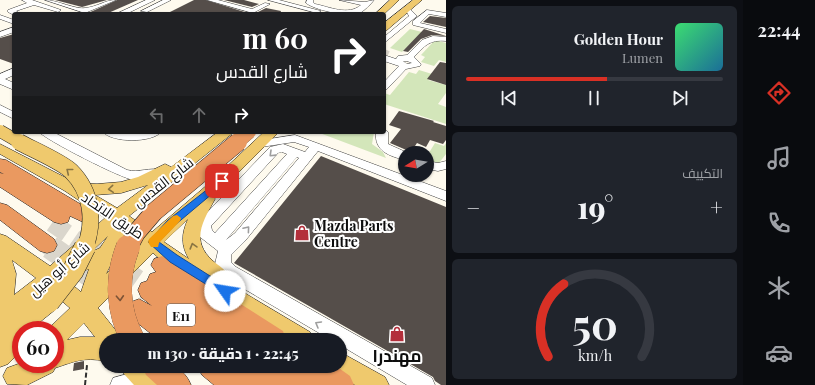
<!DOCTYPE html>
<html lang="ar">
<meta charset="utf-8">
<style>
:root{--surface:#171b24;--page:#20242c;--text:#f1f3f6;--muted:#9ea1a6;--line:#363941;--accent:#d93025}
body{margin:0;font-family:"Playfair Display",Cairo,serif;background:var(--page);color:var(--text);direction:rtl;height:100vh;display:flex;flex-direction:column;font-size:15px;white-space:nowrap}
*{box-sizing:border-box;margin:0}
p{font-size:13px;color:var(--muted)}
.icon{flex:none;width:22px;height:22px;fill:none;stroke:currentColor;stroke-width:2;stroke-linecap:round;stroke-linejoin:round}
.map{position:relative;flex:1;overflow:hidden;direction:ltr}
.panel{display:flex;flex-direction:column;gap:6px;padding:6px;background:#0d0f14;width:297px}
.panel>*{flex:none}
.top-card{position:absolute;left:12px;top:12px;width:374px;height:122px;border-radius:4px;box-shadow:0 1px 3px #0004;direction:rtl;background:#202124;color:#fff;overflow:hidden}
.needle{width:26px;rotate:259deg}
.tools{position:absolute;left:398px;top:146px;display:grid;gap:8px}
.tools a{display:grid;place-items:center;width:36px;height:36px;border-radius:50%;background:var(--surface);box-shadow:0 1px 3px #0004;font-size:20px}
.speed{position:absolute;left:12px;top:321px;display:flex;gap:8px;font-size:20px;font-weight:700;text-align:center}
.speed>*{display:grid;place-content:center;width:52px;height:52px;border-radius:50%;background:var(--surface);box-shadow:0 1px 3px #0004;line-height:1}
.speed .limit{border:6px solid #d22;background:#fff;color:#111}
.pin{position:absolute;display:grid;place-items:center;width:34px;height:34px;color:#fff;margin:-17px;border-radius:8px;box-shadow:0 2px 6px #0006}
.me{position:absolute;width:44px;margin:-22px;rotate:302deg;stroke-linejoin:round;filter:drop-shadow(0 0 3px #0008)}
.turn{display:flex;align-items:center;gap:14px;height:84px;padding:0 12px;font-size:18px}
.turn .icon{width:52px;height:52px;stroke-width:2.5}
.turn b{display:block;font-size:28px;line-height:34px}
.lanes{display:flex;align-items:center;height:38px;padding:0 12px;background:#0003;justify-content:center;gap:20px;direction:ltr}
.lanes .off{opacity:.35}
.big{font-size:30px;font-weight:800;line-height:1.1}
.panel .widget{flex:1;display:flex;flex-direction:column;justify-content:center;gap:6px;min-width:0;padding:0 14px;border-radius:6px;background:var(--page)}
.panel .dial{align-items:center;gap:0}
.dial svg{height:104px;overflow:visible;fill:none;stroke:var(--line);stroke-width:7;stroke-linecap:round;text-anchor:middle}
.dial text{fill:var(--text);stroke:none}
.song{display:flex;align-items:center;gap:12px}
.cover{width:48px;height:48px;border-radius:6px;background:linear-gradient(135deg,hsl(140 70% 55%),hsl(200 70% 35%))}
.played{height:4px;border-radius:2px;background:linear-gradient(90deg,var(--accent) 55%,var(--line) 55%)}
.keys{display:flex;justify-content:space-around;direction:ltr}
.heat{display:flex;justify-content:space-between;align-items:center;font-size:22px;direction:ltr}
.trip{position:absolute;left:99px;top:333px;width:248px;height:40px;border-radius:20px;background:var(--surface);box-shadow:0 1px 3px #0004;font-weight:800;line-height:40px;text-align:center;direction:rtl}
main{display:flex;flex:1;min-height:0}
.tabs{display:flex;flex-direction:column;width:72px;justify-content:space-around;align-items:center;background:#090b0e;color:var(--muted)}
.tabs .icon{width:28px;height:28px}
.tabs .selected{color:var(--accent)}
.tabs b{font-size:18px;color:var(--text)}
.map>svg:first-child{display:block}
</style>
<main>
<nav class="tabs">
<b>22:44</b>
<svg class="icon selected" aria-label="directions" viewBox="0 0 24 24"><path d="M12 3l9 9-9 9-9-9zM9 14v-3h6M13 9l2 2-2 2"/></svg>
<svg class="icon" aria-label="music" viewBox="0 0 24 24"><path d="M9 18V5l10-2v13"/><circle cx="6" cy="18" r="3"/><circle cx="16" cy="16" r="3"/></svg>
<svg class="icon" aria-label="phone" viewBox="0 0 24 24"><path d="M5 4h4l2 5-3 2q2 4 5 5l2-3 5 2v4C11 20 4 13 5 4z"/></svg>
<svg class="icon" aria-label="climate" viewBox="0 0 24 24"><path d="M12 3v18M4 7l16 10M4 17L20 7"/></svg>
<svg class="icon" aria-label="car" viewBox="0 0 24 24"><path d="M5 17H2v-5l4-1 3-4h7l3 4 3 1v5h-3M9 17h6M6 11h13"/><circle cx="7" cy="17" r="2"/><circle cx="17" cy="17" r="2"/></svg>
</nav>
<section class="panel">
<div class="widget">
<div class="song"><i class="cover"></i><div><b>Golden Hour</b><p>Lumen</p></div></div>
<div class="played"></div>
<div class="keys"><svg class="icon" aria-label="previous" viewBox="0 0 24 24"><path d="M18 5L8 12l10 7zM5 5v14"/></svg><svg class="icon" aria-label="pause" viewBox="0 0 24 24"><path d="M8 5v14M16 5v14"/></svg><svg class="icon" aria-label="next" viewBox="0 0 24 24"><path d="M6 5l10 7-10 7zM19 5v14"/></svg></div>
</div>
<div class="widget"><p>التكييف</p>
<div class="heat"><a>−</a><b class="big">19°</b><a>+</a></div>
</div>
<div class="widget dial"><svg viewBox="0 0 100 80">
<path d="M14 69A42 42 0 1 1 86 69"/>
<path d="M14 69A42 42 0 0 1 26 13" stroke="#d93025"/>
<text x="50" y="56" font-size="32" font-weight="700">50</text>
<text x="50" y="72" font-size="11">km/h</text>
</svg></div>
</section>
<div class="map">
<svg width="446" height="385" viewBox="0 0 446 385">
<rect width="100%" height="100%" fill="#fefaee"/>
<g fill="#d3e6ba">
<polygon points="410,29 422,32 402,52 390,48"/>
<polygon points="435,40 446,43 446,62 439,60 434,66 421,62 425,57 421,55"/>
<polygon points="419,70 432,74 428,80 446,85 446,93 438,104 446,107 446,124 384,104 384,93 390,95 409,72 416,74"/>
<polygon points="317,132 374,132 372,144 383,152 386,158"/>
<polygon points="435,143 444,146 446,143 446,154 439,163 427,161 427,156"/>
</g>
<g fill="#554e4a">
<polygon points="55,0 107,0 82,7"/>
<polygon points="117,0 138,0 106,14 86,14"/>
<polygon points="194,0 206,0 251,14 166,14"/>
<polygon points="224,0 244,0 259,4 252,7"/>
<polygon points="266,8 281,11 280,14 254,14"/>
<polygon points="430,16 446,18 446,27 423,22"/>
<polygon points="424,29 446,36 432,35 421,39 408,52 403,51"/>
<polygon points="14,34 14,64 0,59 0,38"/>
<polygon points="440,62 446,63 446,85 427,79"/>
<polygon points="399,111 434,121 433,122 446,126 446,140 443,144 430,140 426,147 417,143 411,152 390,143 401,129 389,125"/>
<polygon points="321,156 446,207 446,385 441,385 435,381 433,377 234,263"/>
<polygon points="84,361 84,369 73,371 74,363"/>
</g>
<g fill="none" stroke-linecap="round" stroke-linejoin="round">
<polyline stroke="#dad6cc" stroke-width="8" stroke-dasharray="8 4" stroke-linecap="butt" points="384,53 388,55"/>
<g stroke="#dad6cc" stroke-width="18" stroke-dasharray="18 9" stroke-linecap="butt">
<polyline points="52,223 88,248"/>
<polyline points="47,245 51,248"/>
</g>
<g stroke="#dad6cc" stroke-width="24" stroke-dasharray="24 12" stroke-linecap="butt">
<polyline points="50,247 107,287"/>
<polyline points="87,247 149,290"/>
</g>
<g stroke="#404040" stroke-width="1">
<g id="minor">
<polygon points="22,0 32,0 61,10 58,12 34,5 16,11 21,14 14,15 8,12 8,10 27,3"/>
<path d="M45,0C57,0 77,10 85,8C97,7 105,0 116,0L85,13Z"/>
<polygon points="146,0 155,0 126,14 116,14"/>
<polygon points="163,0 171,0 147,12 141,11"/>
<polygon points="207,0 218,0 252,9 265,3 270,4 253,13"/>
<polygon points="268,0 279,0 321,11 317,13"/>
<path d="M307,0H313V2L315,4C330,7 348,16 361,5L339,0L365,2L374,0C371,4 365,10 360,13C350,18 314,10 306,3Z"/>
<polygon points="408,7 417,16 384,43 384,37 409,16 405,9"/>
<polygon points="427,10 446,13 446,17 429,14 420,23 446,29 446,33 413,25 413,21"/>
<polygon points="0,15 14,20 14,24 0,19"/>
<polygon points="14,27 14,32 0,37 0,32"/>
<path d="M433,36L446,37V41C430,39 424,46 414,57L421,64L420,66L406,69L387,89L384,90V82L399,66L384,61V55L396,59L398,56L407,55L422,40ZM403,61H407L412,63L407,64Z"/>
<polygon points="14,68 14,75 5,79 14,83 14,90 0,84 0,74"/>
<polygon points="0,105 14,112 14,119 0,112"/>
<path d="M384,129L388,132V144L408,153H405V160C389,156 374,151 376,132H384Z"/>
<path d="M39,132H53L127,170C139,173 150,167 161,170L163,173L161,176C153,178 142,181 134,180C122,179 46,140 39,132Z"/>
<path d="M103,132L132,134L161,132C152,143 112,143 103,132Z"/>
<path d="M295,135L446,191V201L318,151L245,241L231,255V262L236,267L432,378L435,385H407L340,345V340H331L224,277L215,264L218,251L200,237L197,225L199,221L270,147L283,144L305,152L309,147L294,142L261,147L257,145L255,143L257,141ZM282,152L287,154L215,233L212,230L211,226L278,153ZM297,157L299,158L235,233L226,240Z"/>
<polygon points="427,161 438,163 446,161 446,169 438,171 427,169"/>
<polygon points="145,369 152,372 155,379 152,385 110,385 113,378"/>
</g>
</g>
<g stroke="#1e1e1e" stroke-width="1">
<g id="major">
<polygon points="390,0 399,0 384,14 375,14"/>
<polygon points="413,0 422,0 387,30 384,31 384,23"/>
<path d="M218,132H234L129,216L152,232L206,186L264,132H279L214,197L215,199C203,221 190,241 213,261C219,266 225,269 229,276L226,282L310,332L313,340H283L166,264L153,253L98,308L117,332L120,340H106V361C82,357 76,361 55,368L53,372L27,385L7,384L3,376L7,368L21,363L55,364V330H47L70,308L56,296L59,302L56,309L30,330H21V351L8,364L0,367V234L6,236L50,266L105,218L65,191L0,154V144L76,183L97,184L121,182L138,177L165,164L171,167ZM148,185L117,208L95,195L121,193ZM188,219C181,234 181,246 189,259L164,242ZM128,233L136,239L123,242ZM108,236L100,248L91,252ZM126,256L106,274L113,260ZM12,260L36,278L14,295L16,274ZM89,269L81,292L64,278L67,275L70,276ZM50,290L56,295L49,293L45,294ZM84,323L95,337H80L67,340Z"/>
<polygon points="340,352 385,377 389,385 355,385 332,371 330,366 340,366"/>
<polygon points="120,366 149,366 159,377 163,385 134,385 124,374"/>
</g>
</g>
<g stroke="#1e1e1e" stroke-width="1">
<g id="highway">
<polygon points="0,159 6,160 92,211 95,216 92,221 85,223 70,216 68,222 61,224 54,222 0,187 0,173 4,174 0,172"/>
<polygon points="0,203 7,205 54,239 57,245 54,251 47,253 40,251 0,220"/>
<polygon points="162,256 170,259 283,331 286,340 194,340 189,336 190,340 159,340 131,318 127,310 131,302 139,299 152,306 141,297 138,290 141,283 147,281 150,274 156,272 151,265 154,259"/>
<path d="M142,366C164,366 181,361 191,385H157L146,375Z"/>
<polygon points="198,366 233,366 235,368 234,366 336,366 350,376 354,385 214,385 202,375"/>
</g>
</g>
<polyline stroke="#2f2f2f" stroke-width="2" stroke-dasharray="5 2.5" stroke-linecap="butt" points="85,385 87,365"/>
<use href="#minor" fill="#fff" fill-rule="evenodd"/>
<use href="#major" fill="#efc96d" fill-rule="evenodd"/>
<use href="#highway" fill="#ea9960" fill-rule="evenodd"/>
<g stroke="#1e1e1e" stroke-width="13" stroke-linecap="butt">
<polyline id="major-bridge-far2" points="0,131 21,143"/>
</g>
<g stroke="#1e1e1e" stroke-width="17" stroke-linecap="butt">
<path id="major-bridge-far1" d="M19,142C32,149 62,162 71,171C92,192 95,221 85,248"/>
</g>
<g stroke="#1e1e1e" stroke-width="22" stroke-linecap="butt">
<polyline id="major-bridge" points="49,302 73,271 85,247"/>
</g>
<g stroke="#1e1e1e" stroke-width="14" stroke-linecap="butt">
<polyline id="highway-bridge-far2" points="236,143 249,132"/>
</g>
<g stroke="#1e1e1e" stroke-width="19" stroke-linecap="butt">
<polyline id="highway-bridge-far1" points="128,248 136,233 154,212 238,142"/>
</g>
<g stroke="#1e1e1e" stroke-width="24" stroke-linecap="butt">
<path id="highway-bridge" d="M128,247C116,277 117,311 133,340"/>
</g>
<use href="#major-bridge-far2" stroke="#efc96d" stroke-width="12"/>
<use href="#major-bridge-far1" stroke="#efc96d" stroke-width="16"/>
<use href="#major-bridge" stroke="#efc96d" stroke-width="21"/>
<use href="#highway-bridge-far2" stroke="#ea9960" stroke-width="14"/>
<use href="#highway-bridge-far1" stroke="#ea9960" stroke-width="18"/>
<use href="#highway-bridge" stroke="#ea9960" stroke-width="24"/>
</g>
<defs><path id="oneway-chevron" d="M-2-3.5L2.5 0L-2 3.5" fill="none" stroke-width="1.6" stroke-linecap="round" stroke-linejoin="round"/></defs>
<g stroke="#9e9e9e">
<use href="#oneway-chevron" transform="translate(272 154) rotate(136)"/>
<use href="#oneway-chevron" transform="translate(247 229) rotate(-50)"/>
<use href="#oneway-chevron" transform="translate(318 324) rotate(-150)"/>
</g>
<g stroke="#897442">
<use href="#oneway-chevron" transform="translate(69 171) rotate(-141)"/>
<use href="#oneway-chevron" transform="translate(111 189) rotate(175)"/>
<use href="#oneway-chevron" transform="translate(193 246) rotate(-106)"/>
</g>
<use stroke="#7c5336" href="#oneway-chevron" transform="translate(120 298) rotate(87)"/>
<polygon fill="#1a73e8" stroke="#114b97" points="222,178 226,181 225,183 175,225 159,242 177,255 229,288 230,291 229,295 225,296 170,262 148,242 168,220"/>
<polygon fill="#f59e0b" points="177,215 181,218 180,221 159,243 158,247 151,247 148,242 149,239 173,216"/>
<defs>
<g id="shop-bare" transform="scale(1.2)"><path d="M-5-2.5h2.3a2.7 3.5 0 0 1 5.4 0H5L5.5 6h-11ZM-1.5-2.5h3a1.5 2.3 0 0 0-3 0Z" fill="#b32f3b" stroke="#fff" stroke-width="2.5" paint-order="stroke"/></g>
</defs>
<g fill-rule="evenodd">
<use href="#shop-bare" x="302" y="233"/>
<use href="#shop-bare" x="397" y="334"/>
</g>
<g text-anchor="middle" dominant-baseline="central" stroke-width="4" stroke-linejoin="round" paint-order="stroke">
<rect fill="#fff" stroke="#565656" stroke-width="1" x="167" y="304" width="28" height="22" rx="3"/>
<g font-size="13" font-weight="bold" fill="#0d0d0d">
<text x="181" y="315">E11</text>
</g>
<g font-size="14" fill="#0d0d0d" stroke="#fff">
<text transform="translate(163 182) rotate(-38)">شارع القدس</text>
<text transform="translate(113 215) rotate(34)">طريق الاتحاد</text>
<text transform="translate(59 269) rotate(-41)">شارع أبو هيل</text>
</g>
<g font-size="14" font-weight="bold" fill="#0d0d0d" stroke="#fff" text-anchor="start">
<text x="314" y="225">Mazda Parts<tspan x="314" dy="16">Centre</tspan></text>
</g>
<g font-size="17" font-weight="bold" fill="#0d0d0d" stroke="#fff">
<text x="397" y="355">مهندرا</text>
</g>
</g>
</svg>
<div class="tools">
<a><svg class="needle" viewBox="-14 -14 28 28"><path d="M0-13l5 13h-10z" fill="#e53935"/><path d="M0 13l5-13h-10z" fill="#9ea1a6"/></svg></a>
</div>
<div class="speed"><div class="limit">60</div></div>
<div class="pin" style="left:222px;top:181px;background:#d93025"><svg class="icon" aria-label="arrive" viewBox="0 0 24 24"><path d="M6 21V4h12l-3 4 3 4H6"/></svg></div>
<svg class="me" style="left:225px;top:291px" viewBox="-20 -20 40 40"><circle r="19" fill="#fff"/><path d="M0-13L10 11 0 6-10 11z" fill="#1a73e8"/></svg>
<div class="trip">22:45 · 1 دقيقة · 130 m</div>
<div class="top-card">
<div class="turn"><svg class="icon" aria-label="right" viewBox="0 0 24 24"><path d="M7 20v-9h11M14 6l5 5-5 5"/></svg><div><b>60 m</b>شارع القدس</div></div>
<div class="lanes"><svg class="icon off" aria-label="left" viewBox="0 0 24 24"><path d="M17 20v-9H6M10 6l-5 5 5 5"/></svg><svg class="icon off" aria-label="ahead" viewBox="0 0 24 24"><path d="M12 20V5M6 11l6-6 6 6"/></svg><svg class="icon" aria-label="right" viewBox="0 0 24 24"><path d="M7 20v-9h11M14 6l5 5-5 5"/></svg></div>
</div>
</div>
</main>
